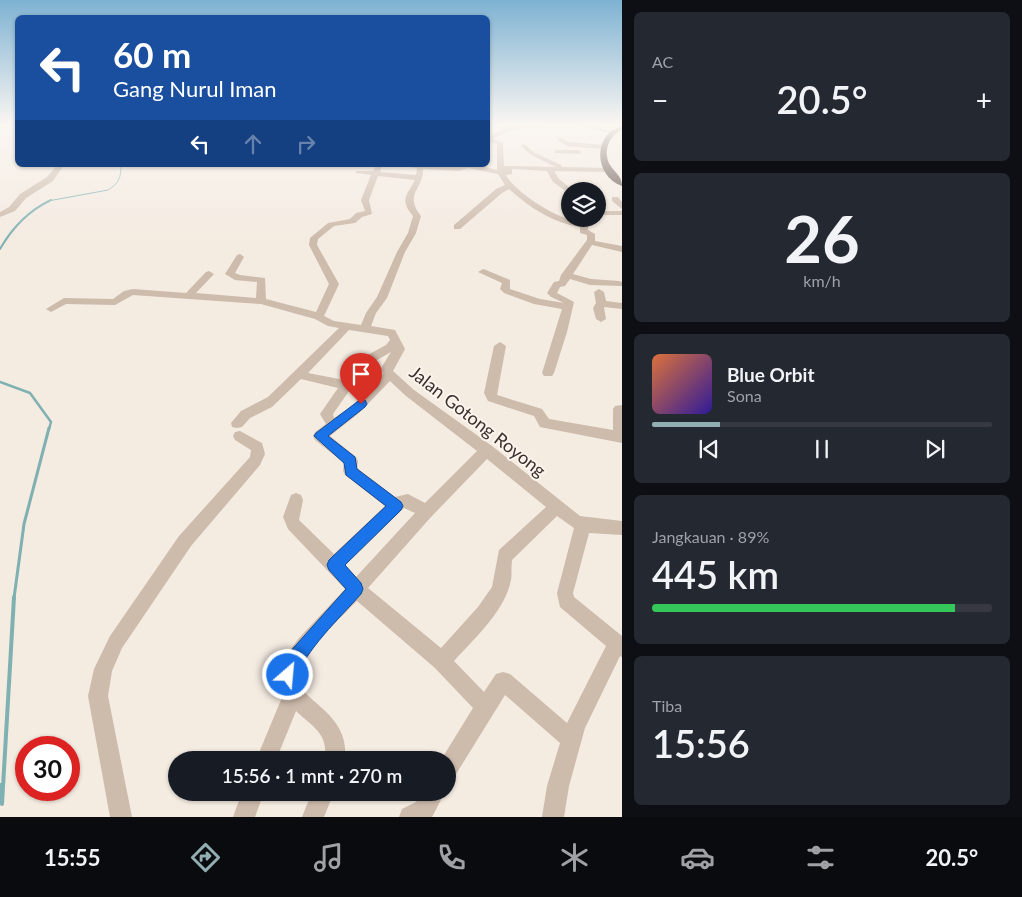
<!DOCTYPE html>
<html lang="id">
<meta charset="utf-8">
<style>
:root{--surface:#171b24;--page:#242831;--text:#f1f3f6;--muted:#9ea1a6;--line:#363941;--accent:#92aeb2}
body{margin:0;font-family:Lato,sans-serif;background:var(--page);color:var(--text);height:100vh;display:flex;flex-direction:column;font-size:19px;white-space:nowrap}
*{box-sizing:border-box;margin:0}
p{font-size:16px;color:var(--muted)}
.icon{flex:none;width:28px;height:28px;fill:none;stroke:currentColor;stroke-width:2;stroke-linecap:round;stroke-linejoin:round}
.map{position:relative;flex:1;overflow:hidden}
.sheet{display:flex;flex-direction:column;gap:12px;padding:12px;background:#0d0f14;width:400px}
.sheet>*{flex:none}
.banner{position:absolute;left:15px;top:15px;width:475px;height:152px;border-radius:8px;box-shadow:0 1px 4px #0004;background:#1a4fa0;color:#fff;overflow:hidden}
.fabs{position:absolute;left:561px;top:182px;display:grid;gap:10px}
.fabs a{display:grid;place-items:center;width:45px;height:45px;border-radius:50%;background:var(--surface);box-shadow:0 1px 4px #0004;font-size:25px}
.speed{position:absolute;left:15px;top:736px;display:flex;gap:10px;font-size:25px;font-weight:700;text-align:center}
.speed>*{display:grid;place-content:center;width:65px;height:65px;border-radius:50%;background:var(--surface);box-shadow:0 1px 4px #0004;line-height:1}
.speed .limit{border:8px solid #d22;background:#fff;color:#111}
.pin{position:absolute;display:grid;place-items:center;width:42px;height:42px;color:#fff;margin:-51px -21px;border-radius:50% 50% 50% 0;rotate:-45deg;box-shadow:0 0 5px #0007}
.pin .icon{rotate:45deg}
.me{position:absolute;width:55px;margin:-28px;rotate:27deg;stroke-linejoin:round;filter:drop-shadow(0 0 4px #0008)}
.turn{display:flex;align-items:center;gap:18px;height:105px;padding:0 15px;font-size:22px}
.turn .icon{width:65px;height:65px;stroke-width:2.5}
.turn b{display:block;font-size:35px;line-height:42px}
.lanes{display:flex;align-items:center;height:48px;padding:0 15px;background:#0003;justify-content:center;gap:25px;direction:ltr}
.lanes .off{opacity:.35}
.big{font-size:38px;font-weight:600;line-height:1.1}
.sheet .widget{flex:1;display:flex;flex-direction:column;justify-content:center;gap:8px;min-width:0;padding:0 18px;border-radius:8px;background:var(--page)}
.sheet .dial{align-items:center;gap:0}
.dial b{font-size:65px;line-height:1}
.song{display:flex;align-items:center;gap:15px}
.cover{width:60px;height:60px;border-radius:8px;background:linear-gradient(135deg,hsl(20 70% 55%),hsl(250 70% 35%))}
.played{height:5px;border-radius:2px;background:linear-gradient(90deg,var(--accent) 20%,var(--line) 20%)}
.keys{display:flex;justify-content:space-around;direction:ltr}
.heat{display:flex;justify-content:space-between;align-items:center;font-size:28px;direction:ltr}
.charge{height:8px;border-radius:4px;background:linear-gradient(90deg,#34c759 89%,var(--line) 0)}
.trip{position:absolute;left:168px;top:751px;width:288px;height:50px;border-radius:25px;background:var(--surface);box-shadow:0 1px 4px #0004;font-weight:600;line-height:50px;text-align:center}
.tabs{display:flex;height:80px;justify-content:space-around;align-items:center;background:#090b0e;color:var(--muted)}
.tabs .icon{width:35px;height:35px}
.tabs .selected{color:var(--accent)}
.tabs b{font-size:22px;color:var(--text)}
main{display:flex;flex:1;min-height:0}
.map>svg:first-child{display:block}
</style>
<main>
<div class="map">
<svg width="622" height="817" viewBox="0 0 622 817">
<rect width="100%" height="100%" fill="#f4ebe1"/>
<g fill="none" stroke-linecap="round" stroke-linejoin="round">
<path stroke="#7fb0b2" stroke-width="1" d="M48,201L108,190C119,183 121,178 121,165"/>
<path stroke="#7fb0b2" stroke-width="2" d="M0,249C12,228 30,210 51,200"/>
<polyline stroke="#7fb0b2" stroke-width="2.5" points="0,382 30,393 51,422 49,429"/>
<polyline stroke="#7fb0b2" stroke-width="3" points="14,598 24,524 49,428"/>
<polyline stroke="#7fb0b2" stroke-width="4" points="0,798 1,785 2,804 14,597"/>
<g fill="#cdbbac" fill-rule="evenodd">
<path d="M519,124H525L522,128L509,131L493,139L503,143L504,166L556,167L531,155L521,146L524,144L535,153L561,165L562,167L608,168L611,170L608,172L554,171L559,179L573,190L570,191V194L553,182L547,171L512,169V174L506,175C514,192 567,227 586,221L585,219H593L594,222L588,226V230L595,234V241L622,246V252L592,245L573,274L591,279L619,281L622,282V286L590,285L570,279L565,286L560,287L557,293L574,302L567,332L554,373L552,376H544L542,373L562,309L534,304L504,293L500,289L502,283L478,272L483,269L486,270L510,280V289L540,299L564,303L551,297L547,293L554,282L559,281L561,275L587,240V235L580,233V227C553,223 529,207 509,189L502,193L460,229H454V225L496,189L505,185L498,174L468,168L459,171L423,169C424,189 403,193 421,216L416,233L405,252L387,298L376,313L371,326L395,330L405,349L393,371L414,390L492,446L580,516L622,521V535L589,533L573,593L574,597L622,636V657L620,656L585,728L569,786L564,817H542L547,786L560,743L505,695L453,779L446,782V760H441L473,708L435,668L357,601C344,614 301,655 298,671C291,701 351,708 345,760H325C328,733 314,728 296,711L276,760H256L283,695L279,678L282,661L299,638L345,589L288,529L283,517L291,495L296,493L301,495L303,500L299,520L334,554L385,506L345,475L343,471L344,463L315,440L313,436L315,432L326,424L320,414L338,388L301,379L272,407L250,418L242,427L237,428L232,427L231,423L241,411L268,397L339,328L328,326L315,319L261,304L133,295L115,305L66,304L51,312L46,309L64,298L113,299L124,291L133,289L186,293L206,272L209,271L214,274L196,293L256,298L257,282L235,280L225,274L237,255L240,254L244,257L235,273L240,275L265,278L266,299L316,312L329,284L309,245L310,238L328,223L350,219L356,213L365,211L361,200L371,175L356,173V171H373L376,165H382L380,172L416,175L417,168L397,165L458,167C466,161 487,168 497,170V144L488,141V137L505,128ZM378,176L415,180C407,195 399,200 413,216L408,233L397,252L377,297L366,313L361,325L334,321L324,316L339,284L317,245L318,239L334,226L355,223L362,217L372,214L369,200ZM349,330L388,336L390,340L386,345L362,358L344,380L308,373ZM391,352L381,368L383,374L351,407L334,418L333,414L363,371L370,364ZM390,381L406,396L477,451L425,503L408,494L395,497L357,468L358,461L356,457L330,436L359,413ZM487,459L546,507L499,550L492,587L478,607L441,648L368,588L431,517ZM404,508L415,513L356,577L345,565ZM557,516L574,528L557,593L560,607L606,646L567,723L510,674L503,672L496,674L484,692L454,661C475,638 505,611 511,580C512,574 511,567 512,560Z"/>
<polygon points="530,124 536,124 540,129 535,130"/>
<polygon points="572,124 584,124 615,132 612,134"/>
<polygon points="559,137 569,142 604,145 607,147 604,149 567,146 557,140"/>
<polygon points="557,150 579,150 582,152 579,154 555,153 555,151"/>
<polygon points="57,165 64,165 53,181 26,198 15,211 0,217 0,212 9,207 20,194 47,177"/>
<polygon points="612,197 618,197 622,202 622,209 612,201"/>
<rect x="598" y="211" width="24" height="4"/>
<polygon points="599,289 604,292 606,301 622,303 622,309 604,307 606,319 601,322 596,319 593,308 596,303 594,292"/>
<polygon points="500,342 506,346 497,395 542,409 549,419 613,430 613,409 615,406 622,405 622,443 545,428 540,427 534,416 488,401 484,393 494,346"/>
<polygon points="240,431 262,443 265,454 260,465 191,546 122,648 112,671 108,696 132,817 110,817 88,696 94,669 110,636 179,536 250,457 251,450 235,440 233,436 235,432"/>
<polygon points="242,792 264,792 255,817 233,817"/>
<polygon points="312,792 334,792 324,817 302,817"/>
<polygon points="422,792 445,792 432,817 399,817 402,809 416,802"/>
</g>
<path fill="#5c4a42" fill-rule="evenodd" d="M622,126V130C608,136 603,152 610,165C615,173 622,176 622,186C594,176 592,134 622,126Z"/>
</g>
<linearGradient id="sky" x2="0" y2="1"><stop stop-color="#7eb2d2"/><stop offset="0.52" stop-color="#faf6f2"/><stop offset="1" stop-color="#faf6f2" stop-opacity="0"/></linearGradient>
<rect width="622" height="239" fill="url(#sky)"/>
<path fill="#1a73e8" stroke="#114b97" d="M361,399L365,400L367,404L365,407L328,436L355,457L357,469L401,502L403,506L401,510L345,565L361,583L363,589L361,594C337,621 308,647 294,681L288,684L282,681L279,675L288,654L346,589L329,570L327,565L329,560L386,506L346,475L344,463L314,436L316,433Z"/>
<g text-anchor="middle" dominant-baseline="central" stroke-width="4" stroke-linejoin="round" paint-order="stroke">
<g font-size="18" fill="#3b302b" stroke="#fbf5ee">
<text transform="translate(478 421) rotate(38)">Jalan Gotong Royong</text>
</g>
</g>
</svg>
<div class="fabs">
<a><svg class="icon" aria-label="layers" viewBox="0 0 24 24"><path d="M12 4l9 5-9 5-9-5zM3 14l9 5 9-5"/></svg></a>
</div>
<div class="speed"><div class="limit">30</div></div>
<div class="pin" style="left:361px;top:404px;background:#d93025"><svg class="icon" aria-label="arrive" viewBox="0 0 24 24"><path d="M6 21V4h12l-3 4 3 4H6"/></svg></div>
<svg class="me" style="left:288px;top:675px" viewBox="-20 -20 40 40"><circle r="17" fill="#1a73e8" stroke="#fff" stroke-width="3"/><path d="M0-11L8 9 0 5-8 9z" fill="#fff"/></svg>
<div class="trip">15:56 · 1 mnt · 270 m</div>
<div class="banner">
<div class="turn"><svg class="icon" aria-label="left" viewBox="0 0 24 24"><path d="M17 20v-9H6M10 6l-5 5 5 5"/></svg><div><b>60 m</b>Gang Nurul Iman</div></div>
<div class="lanes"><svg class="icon" aria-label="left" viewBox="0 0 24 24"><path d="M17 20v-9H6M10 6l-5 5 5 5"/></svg><svg class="icon off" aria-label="ahead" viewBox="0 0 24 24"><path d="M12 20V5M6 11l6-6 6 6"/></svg><svg class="icon off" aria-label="right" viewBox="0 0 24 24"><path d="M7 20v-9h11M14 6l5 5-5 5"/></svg></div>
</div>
</div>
<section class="sheet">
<div class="widget"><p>AC</p>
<div class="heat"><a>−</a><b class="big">20.5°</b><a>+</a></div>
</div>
<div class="widget dial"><b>26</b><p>km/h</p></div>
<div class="widget">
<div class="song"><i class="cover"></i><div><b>Blue Orbit</b><p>Sona</p></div></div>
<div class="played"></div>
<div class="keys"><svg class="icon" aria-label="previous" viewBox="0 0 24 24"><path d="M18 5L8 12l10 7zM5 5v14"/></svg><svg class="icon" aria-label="pause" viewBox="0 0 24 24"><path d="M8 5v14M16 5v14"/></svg><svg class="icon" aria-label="next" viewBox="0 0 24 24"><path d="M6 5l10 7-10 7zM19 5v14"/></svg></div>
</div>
<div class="widget"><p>Jangkauan · 89%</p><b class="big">445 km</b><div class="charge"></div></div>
<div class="widget"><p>Tiba</p><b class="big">15:56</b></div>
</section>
</main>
<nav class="tabs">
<b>15:55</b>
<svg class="icon selected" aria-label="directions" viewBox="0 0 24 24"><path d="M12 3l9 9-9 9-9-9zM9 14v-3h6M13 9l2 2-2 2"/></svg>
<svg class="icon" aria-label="music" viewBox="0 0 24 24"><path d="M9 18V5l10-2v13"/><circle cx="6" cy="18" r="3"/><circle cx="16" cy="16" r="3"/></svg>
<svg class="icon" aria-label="phone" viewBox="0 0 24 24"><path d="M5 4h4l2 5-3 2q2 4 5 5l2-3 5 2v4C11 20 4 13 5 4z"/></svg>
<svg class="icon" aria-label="climate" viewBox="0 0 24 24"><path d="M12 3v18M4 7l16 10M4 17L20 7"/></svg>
<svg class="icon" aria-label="car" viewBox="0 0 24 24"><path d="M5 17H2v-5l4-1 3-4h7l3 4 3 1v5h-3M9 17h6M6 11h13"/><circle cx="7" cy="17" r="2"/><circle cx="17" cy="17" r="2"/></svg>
<svg class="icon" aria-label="filters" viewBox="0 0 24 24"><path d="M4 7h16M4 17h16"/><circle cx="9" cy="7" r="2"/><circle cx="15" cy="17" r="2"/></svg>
<b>20.5°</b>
</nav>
